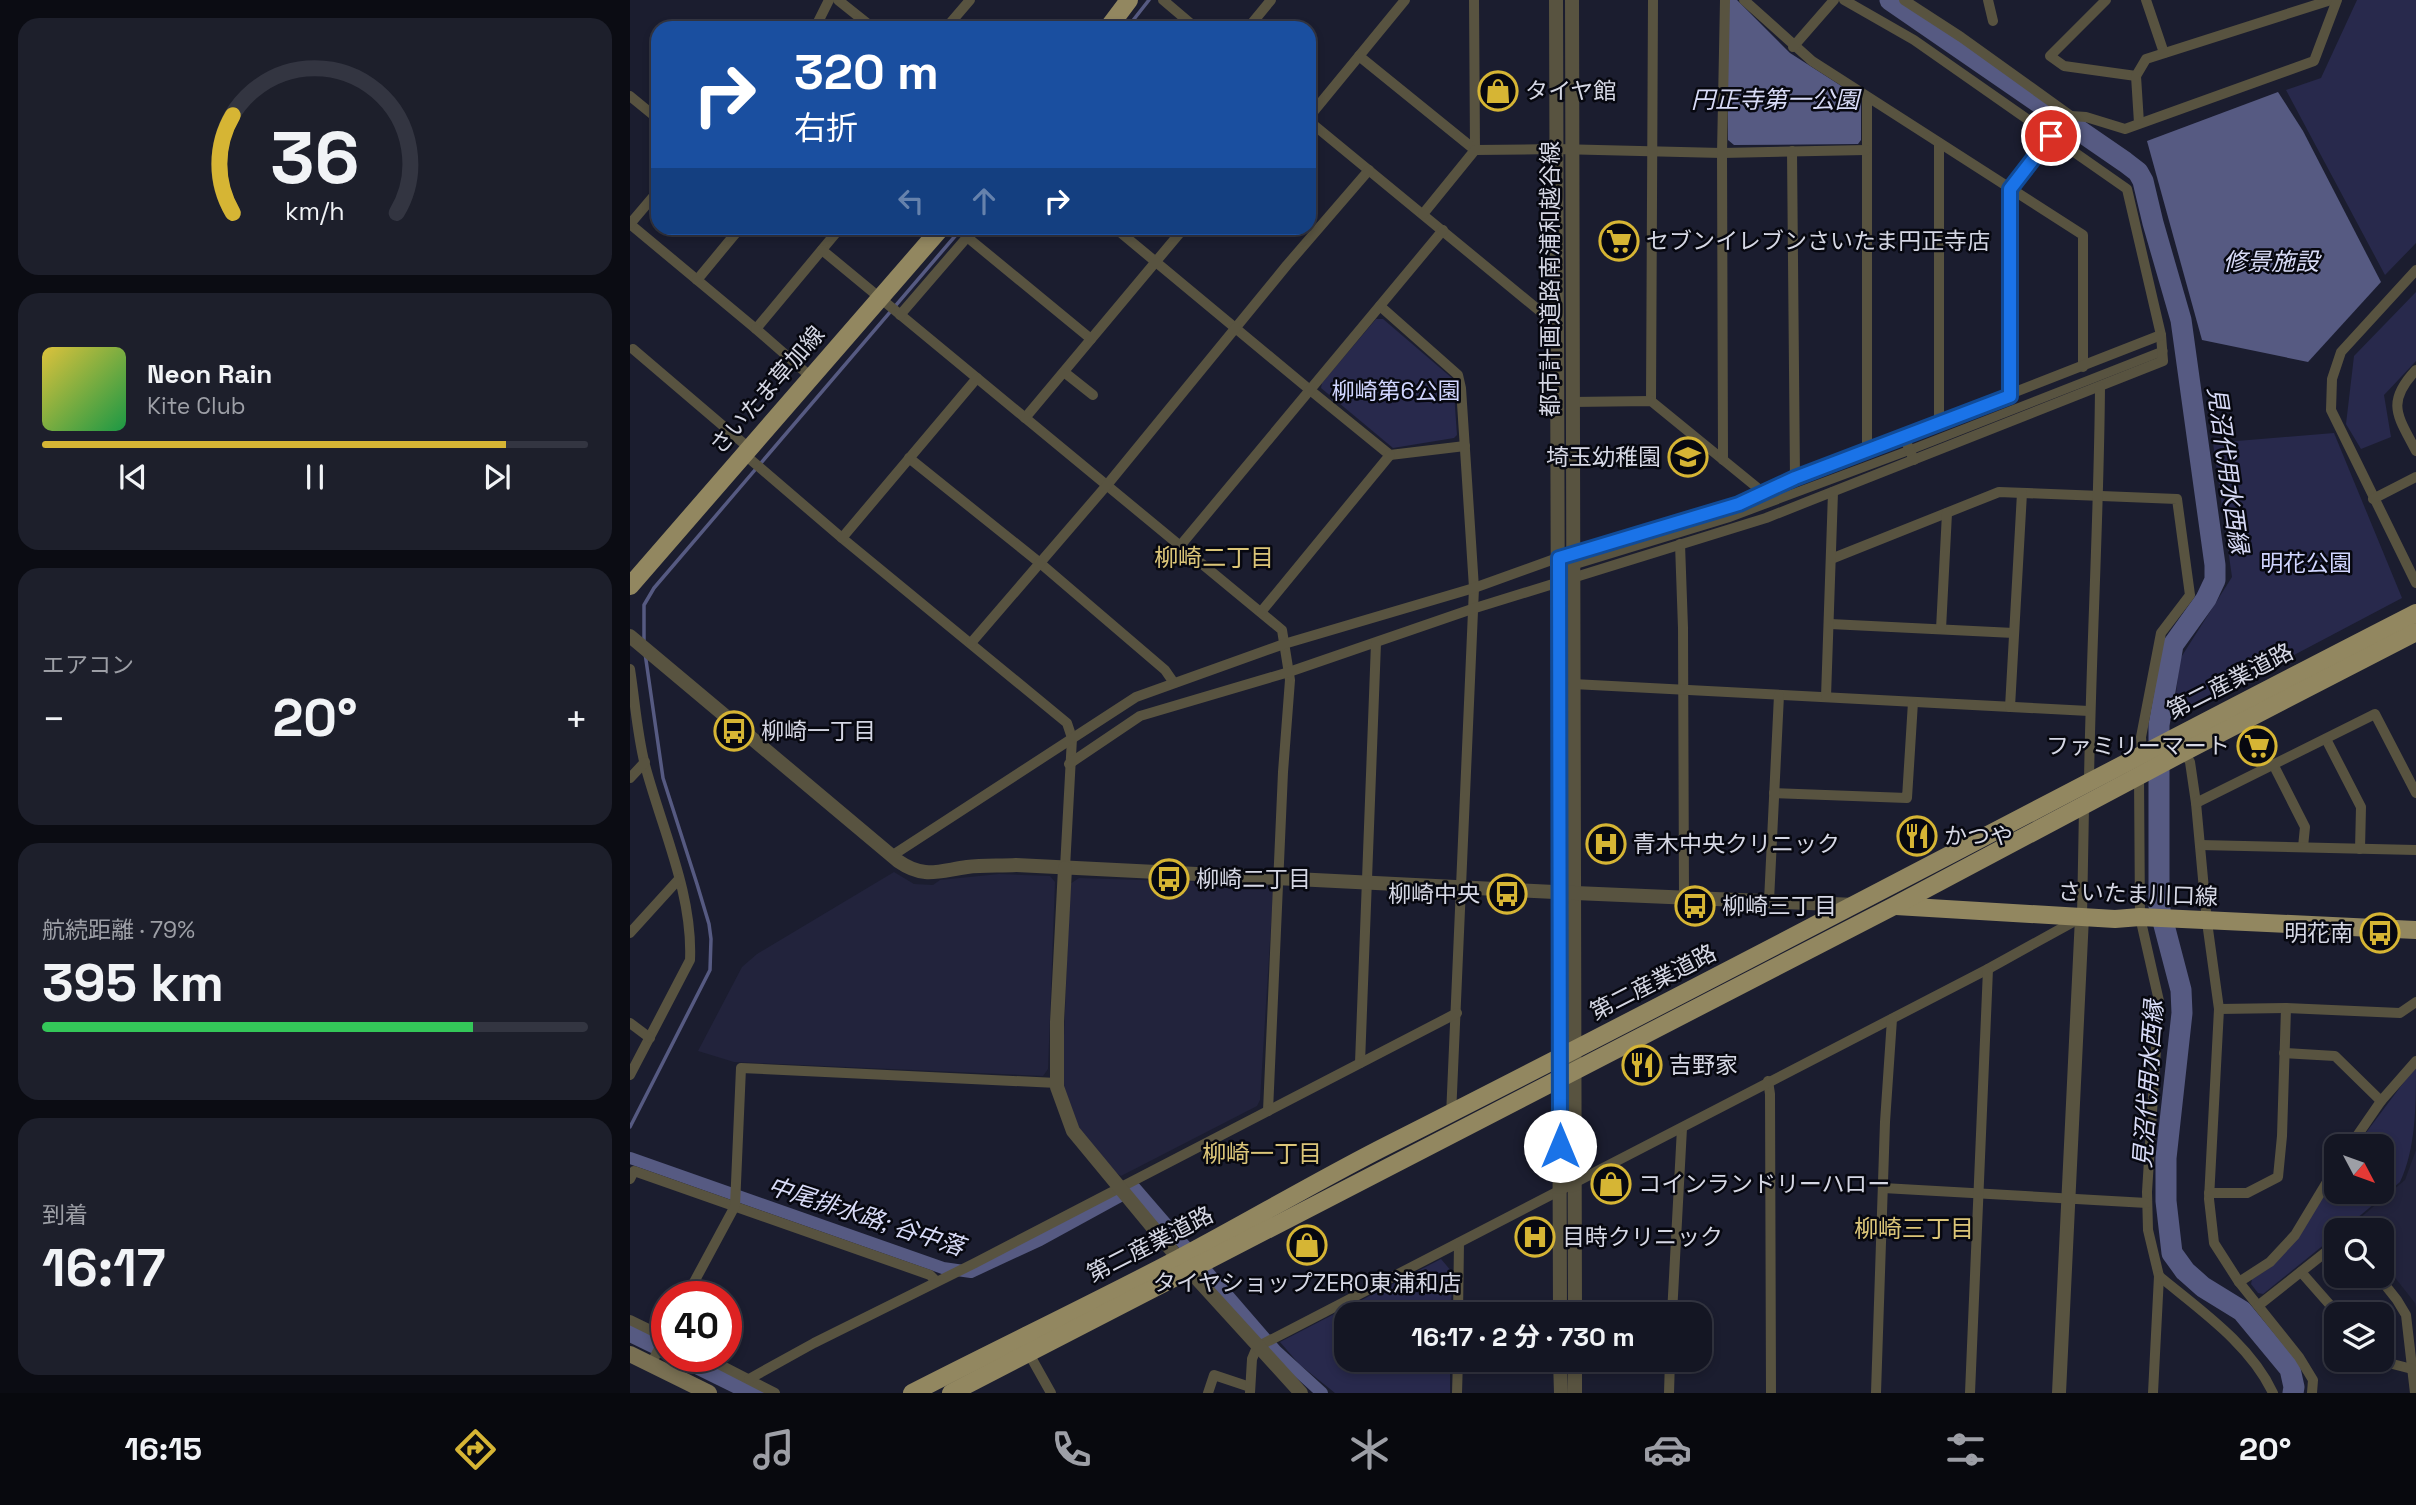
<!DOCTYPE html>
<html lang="ja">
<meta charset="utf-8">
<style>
:root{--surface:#141623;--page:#1d1f2b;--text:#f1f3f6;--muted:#9d9fa6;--line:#333541;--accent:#d6b534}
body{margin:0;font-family:"Space Grotesk","Noto Sans JP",sans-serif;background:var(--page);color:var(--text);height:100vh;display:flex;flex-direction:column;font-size:26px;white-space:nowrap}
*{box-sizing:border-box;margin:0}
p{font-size:23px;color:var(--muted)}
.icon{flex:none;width:38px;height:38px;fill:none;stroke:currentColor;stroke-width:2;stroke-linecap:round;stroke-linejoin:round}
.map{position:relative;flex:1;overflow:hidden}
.drawer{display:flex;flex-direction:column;gap:18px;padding:18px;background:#0b0c13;width:630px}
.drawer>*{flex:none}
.hud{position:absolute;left:21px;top:21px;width:665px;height:214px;border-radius:21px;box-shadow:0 4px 10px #0003,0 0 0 2px var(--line);background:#1a4fa0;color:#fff;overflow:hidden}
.needle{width:46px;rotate:131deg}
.tools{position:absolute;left:1694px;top:1134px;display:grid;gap:14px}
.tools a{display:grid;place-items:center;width:70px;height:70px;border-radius:14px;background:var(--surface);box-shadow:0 4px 10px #0003,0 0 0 2px var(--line);font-size:35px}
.speed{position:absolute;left:21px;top:1281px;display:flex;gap:14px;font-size:35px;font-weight:700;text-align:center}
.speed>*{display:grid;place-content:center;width:91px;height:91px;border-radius:50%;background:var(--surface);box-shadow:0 4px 10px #0003,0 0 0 2px var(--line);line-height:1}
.speed .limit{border:10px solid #d22;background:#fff;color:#111}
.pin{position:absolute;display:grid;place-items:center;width:60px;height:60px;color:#fff;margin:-30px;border:4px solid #fff;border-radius:50%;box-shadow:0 2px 7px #0007}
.me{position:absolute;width:77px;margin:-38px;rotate:0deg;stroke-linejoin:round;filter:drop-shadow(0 0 5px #0008)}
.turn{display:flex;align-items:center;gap:24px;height:147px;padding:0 28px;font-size:32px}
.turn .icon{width:91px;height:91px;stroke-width:2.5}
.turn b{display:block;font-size:49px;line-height:60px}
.lanes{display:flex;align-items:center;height:66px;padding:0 28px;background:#0003;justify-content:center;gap:35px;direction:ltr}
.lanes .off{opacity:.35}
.big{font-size:52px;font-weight:700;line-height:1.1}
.drawer .card{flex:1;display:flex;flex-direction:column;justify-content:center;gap:10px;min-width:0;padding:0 24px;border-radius:21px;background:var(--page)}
.drawer .dial{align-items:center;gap:0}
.dial svg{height:182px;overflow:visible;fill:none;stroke:var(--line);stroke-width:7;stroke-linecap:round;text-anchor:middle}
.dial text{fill:var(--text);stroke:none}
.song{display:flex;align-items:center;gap:21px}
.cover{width:84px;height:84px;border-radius:10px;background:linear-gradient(135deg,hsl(50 70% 55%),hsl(140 70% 35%))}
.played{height:7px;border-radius:4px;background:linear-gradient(90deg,var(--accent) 85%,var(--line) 85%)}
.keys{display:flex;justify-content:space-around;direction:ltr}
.heat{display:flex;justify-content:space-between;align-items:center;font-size:38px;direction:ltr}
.charge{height:10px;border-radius:5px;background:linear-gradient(90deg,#34c759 79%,var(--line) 0)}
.trip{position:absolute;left:704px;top:1302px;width:378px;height:70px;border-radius:21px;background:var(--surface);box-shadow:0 4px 10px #0003,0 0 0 2px var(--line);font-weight:700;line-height:70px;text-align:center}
.dock{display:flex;height:112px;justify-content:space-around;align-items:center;background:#08090e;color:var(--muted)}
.dock .icon{width:49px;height:49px}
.dock .active{color:var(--accent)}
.dock b{font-size:32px;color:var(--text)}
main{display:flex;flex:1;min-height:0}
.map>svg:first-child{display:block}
</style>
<main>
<section class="drawer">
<div class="card dial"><svg viewBox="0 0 100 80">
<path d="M14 69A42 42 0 1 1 86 69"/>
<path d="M14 69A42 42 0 0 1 14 26" stroke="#d6b534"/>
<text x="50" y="56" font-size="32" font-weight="700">36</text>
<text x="50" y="72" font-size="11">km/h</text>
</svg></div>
<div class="card">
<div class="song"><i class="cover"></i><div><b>Neon Rain</b><p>Kite Club</p></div></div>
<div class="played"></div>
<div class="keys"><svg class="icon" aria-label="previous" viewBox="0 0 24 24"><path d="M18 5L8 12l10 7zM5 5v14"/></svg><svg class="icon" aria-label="pause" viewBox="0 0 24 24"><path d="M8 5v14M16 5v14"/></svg><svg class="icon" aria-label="next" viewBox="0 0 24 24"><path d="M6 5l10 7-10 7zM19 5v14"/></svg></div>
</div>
<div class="card"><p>エアコン</p>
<div class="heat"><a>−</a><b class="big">20°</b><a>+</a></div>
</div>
<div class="card"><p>航続距離 · 79%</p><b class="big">395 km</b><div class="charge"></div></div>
<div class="card"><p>到着</p><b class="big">16:17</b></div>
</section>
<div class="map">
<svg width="1786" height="1393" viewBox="0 0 1786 1393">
<rect width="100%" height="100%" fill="#1b1d2f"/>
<g fill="#22233c">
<polygon points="264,872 284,884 303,885 310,880 369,874 420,876 425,882 418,1069 413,1076 104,1062 68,1051 112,967 127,954"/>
<polygon points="449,878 637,884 643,893 630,1100 627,1106 491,1176 479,1168 447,1126 432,1086 440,884"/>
<polygon points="1786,1150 1786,1308 1785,1303 1752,1261 1752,1230 1728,1230 1723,1224 1775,1180"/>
</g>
<g fill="#28294c">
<polygon points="1727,0 1786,0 1786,243 1755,275 1656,90 1691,78"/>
<polygon points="1786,292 1786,361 1754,395 1761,437 1731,449 1716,424 1724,356"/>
<polygon points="746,319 753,319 823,379 827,435 824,438 763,448 691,388 692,383"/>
<polygon points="1704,433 1772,598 1543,719 1550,659 1602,577 1583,443"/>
<path d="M1786,1066C1786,1104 1786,1149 1770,1182L1713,1230H1706V1235L1633,1294L1628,1293L1621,1284L1622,1279L1641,1267L1706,1175V1192H1752V1146H1726Z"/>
<polygon points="811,1259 822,1272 821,1314 716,1314 716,1360 820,1360 820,1393 705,1393 669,1364 650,1342"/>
</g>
<g fill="#565a82">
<polygon points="1098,0 1107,0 1160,53 1227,96 1231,102 1231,140 1228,144 1104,145 1098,140"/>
<polygon points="1648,92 1673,131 1751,282 1678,362 1572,340 1517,141"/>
</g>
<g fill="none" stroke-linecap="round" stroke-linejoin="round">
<g stroke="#565a82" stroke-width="3.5">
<polyline points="497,28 519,0"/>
<polyline points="14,642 14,605 24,588 332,228"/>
<polyline points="0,1127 80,970 81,939 79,924 67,884 33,778 15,653"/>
</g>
<polyline stroke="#565a82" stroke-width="12" points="0,1158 313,1268 341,1272 410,1240 505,1188 646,1351 692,1393"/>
<g stroke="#565a82" stroke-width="21">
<polyline points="1260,0 1495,162 1508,172 1513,181 1523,223 1551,320 1585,565 1585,580 1576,599 1543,645 1529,725 1529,906 1551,990 1552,1013 1536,1158 1536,1201 1542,1253 1555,1271 1573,1287 1612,1311 1660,1369 1664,1387 1663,1393"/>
<polyline points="0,1331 37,1349"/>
<polyline points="52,1356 127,1393"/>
</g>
<polyline stroke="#585340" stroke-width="9" points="944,565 1098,518 1280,450 1533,351"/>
<g stroke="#585340" stroke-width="10">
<polyline points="208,0 243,28"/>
<polyline points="533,0 566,28"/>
<polyline points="844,0 845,150"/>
<polyline points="1114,0 1182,61 1453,235 1453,367"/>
<polyline points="1274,0 1331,37 1441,116"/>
<polyline points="1358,0 1363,21"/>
<polyline points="1476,0 1420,56 1434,66 1506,76"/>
<polyline points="1516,0 1534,53"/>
<polyline points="185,28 199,0"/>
<polyline points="316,28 340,0"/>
<polyline points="618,28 641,0"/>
<polyline points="1163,47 1204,0"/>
<polyline points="729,56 845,150"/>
<polyline points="0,96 28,119"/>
<polyline points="1237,98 1237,451"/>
<polyline points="679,117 775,0"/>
<polyline points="679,121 928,326"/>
<polyline points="1509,123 1506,76 1516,59 1701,0"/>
<polyline points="1162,151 1165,478"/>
<polyline points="793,214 845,150 927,149 1092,153 1236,150"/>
<polyline points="0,224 126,329 210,228"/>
<polyline points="0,224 28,191"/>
<polyline points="485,228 680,390 760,455 835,446"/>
<polyline points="337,237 461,339"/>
<polyline points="192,250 652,630 660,680 653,772 638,1111"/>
<polyline points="1786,270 1711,352 1702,379 1701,410 1786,583"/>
<polyline points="67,280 110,228"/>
<polyline points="750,306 828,375 831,388 844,588 821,1116"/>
<polyline points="270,315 345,228"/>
<polyline points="126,329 181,377"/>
<polyline points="3,349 119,448"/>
<path d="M1786,370C1755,403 1768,416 1786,451"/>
<polyline points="434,372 463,395"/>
<polyline points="1380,396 1380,189 1421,136 1441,116 1456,117 1495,129 1684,61 1707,0"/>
<polyline points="1021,401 1023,0"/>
<polyline points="942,402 1021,401 1135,494"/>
<polyline points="395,418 554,228"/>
<polyline points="1309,424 1309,143"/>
<polyline points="1274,437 1284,460"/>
<polyline points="114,454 212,538 437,723 442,738 435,868"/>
<polyline points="279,458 410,563 535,670 544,683"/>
<polyline points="1093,460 1092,153 1095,0"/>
<polyline points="1743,499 1786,477"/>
<polyline points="212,538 347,378"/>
<polyline points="1050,544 1053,628 1054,898"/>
<polyline points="550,546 813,230"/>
<polyline points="1201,559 1369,492 1547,499 1560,595 1531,633 1511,737 1512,754"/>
<polyline points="631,612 760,455"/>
<polyline points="1200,624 1384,633"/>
<polyline points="1311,629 1317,513"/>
<polyline points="341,643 477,485 657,265 739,170"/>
<path d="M0,669C5,701 7,734 15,765C32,829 63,894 60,960L0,1075"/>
<polyline points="943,684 1459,711"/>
<polyline points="1196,697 1203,492"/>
<polyline points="1380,707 1392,493"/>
<polyline points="1696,739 1731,807 1730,849"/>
<polyline points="1554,752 1560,762 1566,803 1577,922 1589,1009 1579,1199 1584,1243 1609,1282 1669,1357 1683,1380 1682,1393"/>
<polyline points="439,764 510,716 659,672 842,609 1136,518 1533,361 1531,335 1497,189 1284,40 1214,0"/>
<polyline points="1643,764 1675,827 1673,847"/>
<polyline points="1509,777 1510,917 1529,1001 1517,1192 1518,1230 1529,1276 1523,1393"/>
<polyline points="0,778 15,762"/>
<path d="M1459,781C1461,650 1469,518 1470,387"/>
<polyline points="1144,793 1277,798 1283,702"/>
<polyline points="1566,803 1745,714 1786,793"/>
<polyline points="1570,845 1786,850"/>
<polyline points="263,855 506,697 654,644 844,588 944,552 1109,504 1165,478 1531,335"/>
<polyline points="1139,901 1149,695"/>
<polyline points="0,933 49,879"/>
<polyline points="1589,1009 1656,1008 1770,1013 1786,1002"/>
<polyline points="0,1023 20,1038"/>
<polyline points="1654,1053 1705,1056 1751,1101"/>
<polyline points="730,1063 746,643"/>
<polyline points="1138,1081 1140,1094 1141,1393"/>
<polyline points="1720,1146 1751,1101 1786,1061"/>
<polyline points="0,1179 4,1171 300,1275 306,1281"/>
<polyline points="1253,1188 1517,1203"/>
<polyline points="1579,1193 1617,1193 1648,1177 1652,1136 1656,1008"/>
<polyline points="1671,1272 1708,1314"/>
<path d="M1529,1276C1570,1310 1620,1344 1643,1393"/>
<polyline points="1748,1276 1767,1300 1776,1315 1785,1393"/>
<polyline points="1609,1282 1640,1262 1665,1235 1706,1167"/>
<polyline points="56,1297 105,1206 111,1068 427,1083"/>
<polyline points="1629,1305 1706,1244"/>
<polyline points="828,1314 829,1243"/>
<polyline points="1042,1314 1052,1128"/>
<polyline points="0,1320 37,1338"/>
<polyline points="398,1352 421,1393"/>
<polyline points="73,1356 145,1393"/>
<polyline points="1747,1360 1782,1369"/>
<polyline points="21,1364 37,1333"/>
<polyline points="119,1379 184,1343 345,1263 827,1013"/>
<polyline points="578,1393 584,1375 620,1387"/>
<polyline points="620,1393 622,1359 627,1347 1358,969 1452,917 1454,807"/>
<polyline points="827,1393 828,1360"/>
<polyline points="1039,1393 1040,1360"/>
<polyline points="1246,1393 1255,1122 1262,1019"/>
<polyline points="1340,1393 1358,969"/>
</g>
<g stroke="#585340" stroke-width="14">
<polyline points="926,0 930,1314"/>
<polyline points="942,0 945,1314"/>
<path d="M0,636L268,861C294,879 308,871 337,867C353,865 370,866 386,865L945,893L1226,905"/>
<polyline points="435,868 427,1022 427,1087 443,1131 548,1258 671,1393"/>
<polyline points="930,1360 931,1393"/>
<polyline points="945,1393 945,1360"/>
<polyline points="1429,1393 1452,917"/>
</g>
<polyline stroke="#797053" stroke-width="16" points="0,1354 79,1393"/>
<g stroke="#928760" stroke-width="18">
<polyline points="478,28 499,0"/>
<polyline points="0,586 311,228"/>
<polyline points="1266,906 1485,919 1510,917 1786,930"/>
<path d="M282,1393C370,1348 460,1305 548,1259C616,1223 682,1184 750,1149C1097,974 1440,790 1786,613"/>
<polyline points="321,1393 1264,906 1554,752 1786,632"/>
</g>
</g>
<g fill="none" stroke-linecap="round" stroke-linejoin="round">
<g stroke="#114b97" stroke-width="18">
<polyline id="route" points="930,1146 929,558 1109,504 1165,478 1380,396 1380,189 1421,136"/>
</g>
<use href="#route" stroke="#1a73e8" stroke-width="12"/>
</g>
<defs>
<g id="shop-ring" transform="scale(2.0125)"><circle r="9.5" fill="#070810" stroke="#d6b534" stroke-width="1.5"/><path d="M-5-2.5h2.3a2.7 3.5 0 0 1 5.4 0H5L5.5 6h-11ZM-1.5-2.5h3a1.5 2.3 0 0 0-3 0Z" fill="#d6b534"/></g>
<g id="supermarket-ring" transform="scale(2.0125)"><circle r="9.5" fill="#070810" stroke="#d6b534" stroke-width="1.5"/><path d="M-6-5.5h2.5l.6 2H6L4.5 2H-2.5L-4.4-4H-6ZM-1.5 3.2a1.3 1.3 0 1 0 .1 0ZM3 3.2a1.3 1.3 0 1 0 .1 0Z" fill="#d6b534"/></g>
<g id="school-ring" transform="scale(2.0125)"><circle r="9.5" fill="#070810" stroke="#d6b534" stroke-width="1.5"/><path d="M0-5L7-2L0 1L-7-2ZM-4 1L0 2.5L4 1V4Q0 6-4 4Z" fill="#d6b534"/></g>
<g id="bus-ring" transform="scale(2.0125)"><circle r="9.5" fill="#070810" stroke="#d6b534" stroke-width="1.5"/><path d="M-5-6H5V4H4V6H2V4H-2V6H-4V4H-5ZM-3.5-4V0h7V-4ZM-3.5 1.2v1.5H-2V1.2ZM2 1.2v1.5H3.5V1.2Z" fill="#d6b534"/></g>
<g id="restaurant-ring" transform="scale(2.0125)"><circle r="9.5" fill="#070810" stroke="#d6b534" stroke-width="1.5"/><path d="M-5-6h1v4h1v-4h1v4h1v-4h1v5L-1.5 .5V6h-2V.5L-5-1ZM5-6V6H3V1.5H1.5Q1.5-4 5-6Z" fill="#d6b534"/></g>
<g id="hospital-ring" transform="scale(2.0125)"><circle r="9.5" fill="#070810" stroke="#d6b534" stroke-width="1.5"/><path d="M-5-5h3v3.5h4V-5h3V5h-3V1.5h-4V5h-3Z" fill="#d6b534"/></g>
</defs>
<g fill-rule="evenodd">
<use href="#shop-ring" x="868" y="91"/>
<use href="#supermarket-ring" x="989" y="241"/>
<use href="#school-ring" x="1058" y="457"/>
<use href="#bus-ring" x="104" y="731"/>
<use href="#supermarket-ring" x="1627" y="746"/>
<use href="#restaurant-ring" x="1287" y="836"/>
<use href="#hospital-ring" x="976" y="844"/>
<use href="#bus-ring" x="539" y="879"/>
<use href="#bus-ring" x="877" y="894"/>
<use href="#bus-ring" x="1065" y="906"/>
<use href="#bus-ring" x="1750" y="933"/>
<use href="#restaurant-ring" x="1012" y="1065"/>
<use href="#shop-ring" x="981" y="1184"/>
<use href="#hospital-ring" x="905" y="1237"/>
<use href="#shop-ring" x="677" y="1245"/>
</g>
<g text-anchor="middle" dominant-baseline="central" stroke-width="5" stroke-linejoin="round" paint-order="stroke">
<g font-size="23" fill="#d5d7e4" stroke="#070810" text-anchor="start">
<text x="895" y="91">タイヤ館</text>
<text x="1016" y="241">セブンイレブンさいたま円正寺店</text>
<text x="1031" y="457" text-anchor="end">埼玉幼稚園</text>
<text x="131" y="731">柳崎一丁目</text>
<text x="1600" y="746" text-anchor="end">ファミリーマート</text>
<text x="1314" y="836">かつや</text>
<text x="1003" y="844">青木中央クリニック</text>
<text x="566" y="879">柳崎二丁目</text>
<text x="850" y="894" text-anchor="end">柳崎中央</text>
<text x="1092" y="906">柳崎三丁目</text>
<text x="1723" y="933" text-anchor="end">明花南</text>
<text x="1039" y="1065">吉野家</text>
<text x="1008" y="1184">コインランドリーハロー</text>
<text x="932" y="1237">目時クリニック</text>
<text x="677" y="1283" text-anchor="middle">タイヤショップZERO東浦和店</text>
</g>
<g font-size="23" fill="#d5d7e4" stroke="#070810">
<text transform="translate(920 279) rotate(-90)">都市計画道路南浦和越谷線</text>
<text transform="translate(137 390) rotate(-49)">さいたま草加線</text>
<text transform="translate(1600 681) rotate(-27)">第二産業道路</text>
<text transform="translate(1508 894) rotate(2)">さいたま川口線</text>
<text transform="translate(1023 982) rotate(-27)">第二産業道路</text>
<text transform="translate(520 1244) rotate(-27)">第二産業道路</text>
</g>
<g font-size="23" fill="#d1d6ff" stroke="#070810">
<text x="766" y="391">柳崎第6公園</text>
<text x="1676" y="563">明花公園</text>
</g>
<g font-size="24" font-style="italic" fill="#d8dbf7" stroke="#070810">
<text x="1145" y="99">円正寺第一公園</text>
<text x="1641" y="261">修景施設</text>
<text transform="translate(1598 470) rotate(82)">見沼代用水西縁</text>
<text transform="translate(1518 1084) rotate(-86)">見沼代用水西縁</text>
<text transform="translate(236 1216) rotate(18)">中尾排水路; 谷中落</text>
</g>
<g font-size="24" fill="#dbc578" stroke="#070810">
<text x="584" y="557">柳崎二丁目</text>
<text x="632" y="1153">柳崎一丁目</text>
<text x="1284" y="1228">柳崎三丁目</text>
</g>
</g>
</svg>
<div class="tools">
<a><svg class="needle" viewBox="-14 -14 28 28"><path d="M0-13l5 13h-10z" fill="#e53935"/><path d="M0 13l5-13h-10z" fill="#9d9fa6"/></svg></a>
<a><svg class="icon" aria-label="search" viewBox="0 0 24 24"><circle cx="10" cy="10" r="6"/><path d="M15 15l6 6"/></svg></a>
<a><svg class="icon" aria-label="layers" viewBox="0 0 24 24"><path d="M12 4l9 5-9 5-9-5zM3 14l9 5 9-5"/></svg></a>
</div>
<div class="speed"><div class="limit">40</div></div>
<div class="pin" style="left:1421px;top:136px;background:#d93025"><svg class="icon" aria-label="arrive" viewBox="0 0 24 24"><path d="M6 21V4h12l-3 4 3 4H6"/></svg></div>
<svg class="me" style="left:930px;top:1146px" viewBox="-20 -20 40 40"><circle r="19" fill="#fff"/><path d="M0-13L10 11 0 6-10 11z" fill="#1a73e8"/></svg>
<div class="trip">16:17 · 2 分 · 730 m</div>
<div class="hud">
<div class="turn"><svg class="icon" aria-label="right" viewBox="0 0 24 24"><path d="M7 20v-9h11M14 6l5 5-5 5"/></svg><div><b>320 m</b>右折</div></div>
<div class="lanes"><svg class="icon off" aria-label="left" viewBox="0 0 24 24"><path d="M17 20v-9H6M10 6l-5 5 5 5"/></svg><svg class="icon off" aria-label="ahead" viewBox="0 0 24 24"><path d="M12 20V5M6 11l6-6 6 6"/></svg><svg class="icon" aria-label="right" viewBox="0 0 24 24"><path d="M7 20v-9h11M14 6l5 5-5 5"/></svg></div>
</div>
</div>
</main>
<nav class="dock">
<b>16:15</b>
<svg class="icon active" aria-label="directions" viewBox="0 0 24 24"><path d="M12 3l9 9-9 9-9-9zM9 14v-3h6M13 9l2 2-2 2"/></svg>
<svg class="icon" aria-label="music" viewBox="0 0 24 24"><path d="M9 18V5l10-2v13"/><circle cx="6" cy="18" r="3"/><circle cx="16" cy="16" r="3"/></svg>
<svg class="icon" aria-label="phone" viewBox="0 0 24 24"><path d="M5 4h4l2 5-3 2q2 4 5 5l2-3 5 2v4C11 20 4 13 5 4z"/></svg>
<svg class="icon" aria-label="climate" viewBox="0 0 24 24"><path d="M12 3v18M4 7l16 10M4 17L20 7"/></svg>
<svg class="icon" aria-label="car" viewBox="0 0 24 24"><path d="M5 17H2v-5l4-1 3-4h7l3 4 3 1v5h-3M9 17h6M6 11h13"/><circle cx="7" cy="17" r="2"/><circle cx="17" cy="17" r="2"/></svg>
<svg class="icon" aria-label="filters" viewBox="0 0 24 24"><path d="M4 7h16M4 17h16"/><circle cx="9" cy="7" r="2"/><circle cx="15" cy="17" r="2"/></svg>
<b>20°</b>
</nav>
